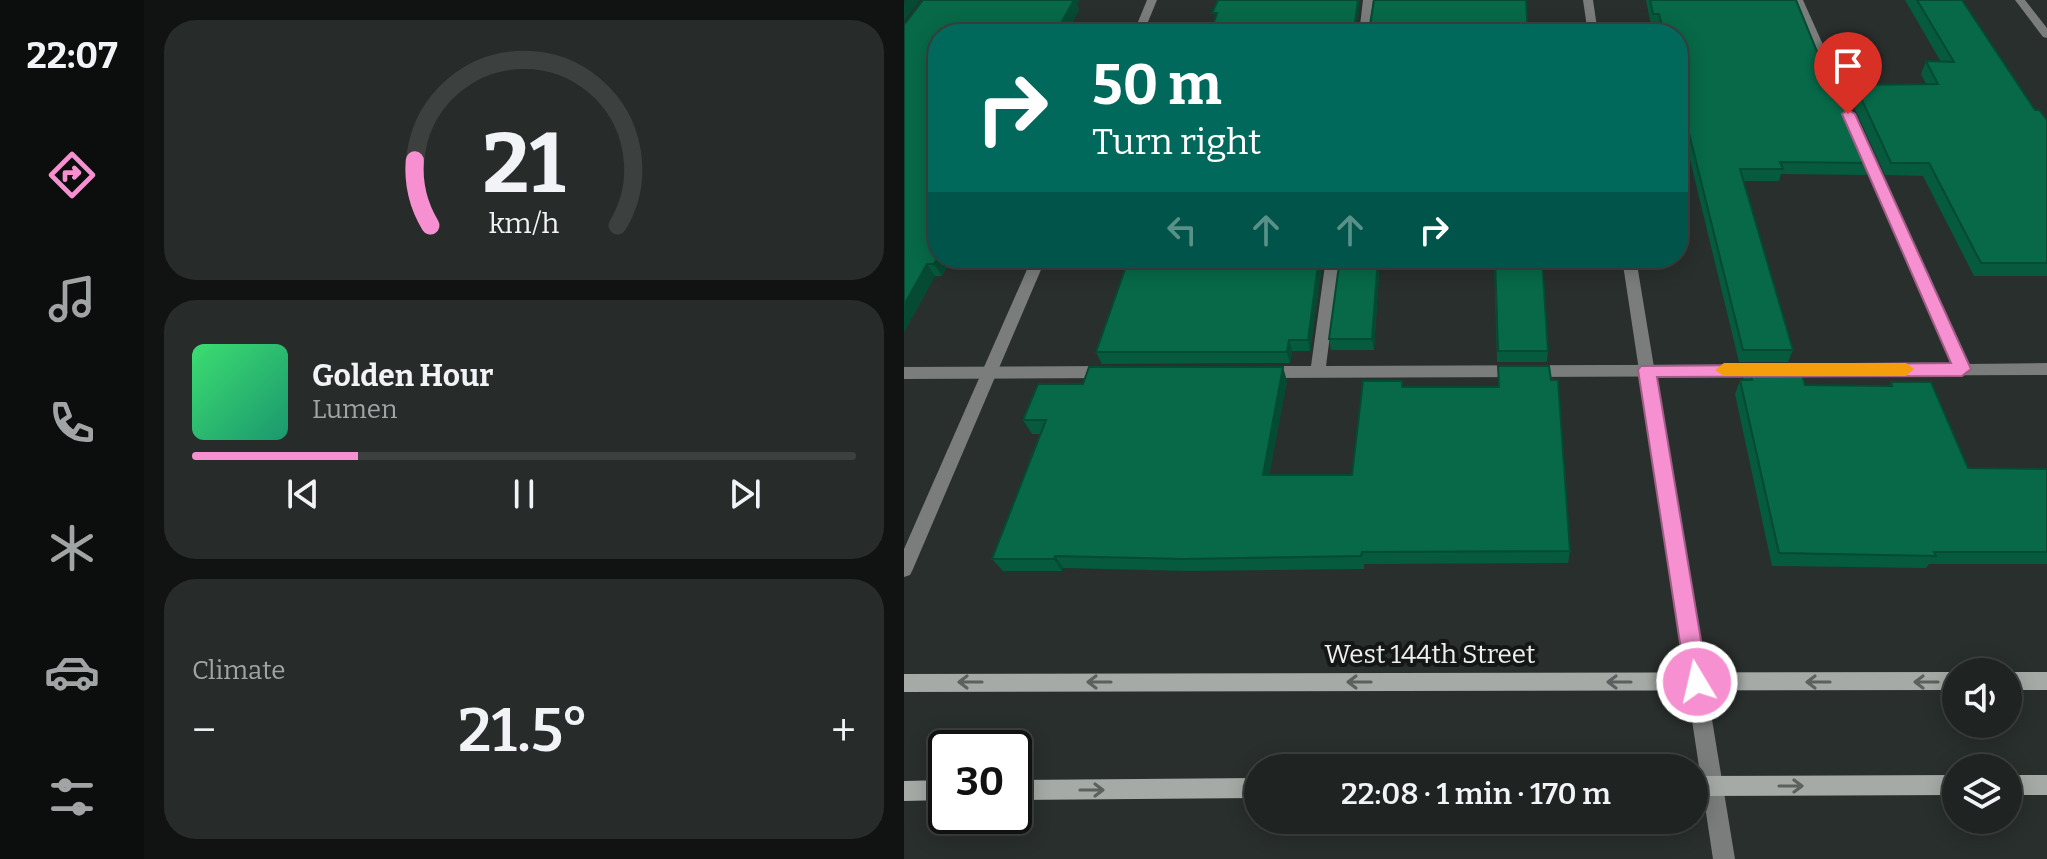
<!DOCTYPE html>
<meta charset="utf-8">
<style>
:root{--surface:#1f2321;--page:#272b2a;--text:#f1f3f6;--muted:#a1a4a5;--line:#3c403f;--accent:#f690d0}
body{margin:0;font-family:Bitter,serif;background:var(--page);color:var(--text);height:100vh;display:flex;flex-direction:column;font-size:30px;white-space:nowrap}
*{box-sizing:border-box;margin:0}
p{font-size:26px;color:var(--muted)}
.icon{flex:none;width:44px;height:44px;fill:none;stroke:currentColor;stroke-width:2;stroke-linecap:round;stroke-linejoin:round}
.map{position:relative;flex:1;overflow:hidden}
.sheet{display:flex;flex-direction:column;gap:20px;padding:20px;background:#111312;width:760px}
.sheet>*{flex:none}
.guide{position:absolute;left:24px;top:24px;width:760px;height:244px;border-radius:32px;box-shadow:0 4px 20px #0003,0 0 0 2px var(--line);background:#00695c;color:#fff;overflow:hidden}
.fabs{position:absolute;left:1038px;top:658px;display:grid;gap:16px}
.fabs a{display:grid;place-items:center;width:80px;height:80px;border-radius:50%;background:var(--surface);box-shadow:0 4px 20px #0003,0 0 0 2px var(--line);font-size:40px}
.speed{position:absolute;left:24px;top:730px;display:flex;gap:16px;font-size:40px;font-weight:700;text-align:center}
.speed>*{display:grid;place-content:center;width:104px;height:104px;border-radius:50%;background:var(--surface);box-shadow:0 4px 20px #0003,0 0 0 2px var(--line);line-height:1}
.speed .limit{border:4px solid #111;border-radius:12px;background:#fff;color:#111}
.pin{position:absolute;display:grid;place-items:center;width:68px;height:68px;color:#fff;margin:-82px -34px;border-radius:50% 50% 50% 0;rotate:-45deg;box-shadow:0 0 8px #0007}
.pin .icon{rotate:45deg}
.me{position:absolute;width:88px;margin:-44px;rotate:351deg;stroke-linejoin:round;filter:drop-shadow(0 0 6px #0008)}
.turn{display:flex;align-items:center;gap:28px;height:168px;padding:0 32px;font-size:36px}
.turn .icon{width:104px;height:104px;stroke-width:2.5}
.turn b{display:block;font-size:56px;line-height:68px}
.lanes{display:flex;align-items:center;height:76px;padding:0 32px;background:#0003;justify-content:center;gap:40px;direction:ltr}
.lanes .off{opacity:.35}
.big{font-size:60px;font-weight:600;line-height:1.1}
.sheet .card{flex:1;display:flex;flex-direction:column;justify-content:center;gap:12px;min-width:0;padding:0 28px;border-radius:32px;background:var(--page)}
.sheet .dial{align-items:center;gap:0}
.dial svg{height:208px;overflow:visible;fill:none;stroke:var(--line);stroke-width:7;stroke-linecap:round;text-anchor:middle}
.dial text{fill:var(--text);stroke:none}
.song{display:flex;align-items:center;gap:24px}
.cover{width:96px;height:96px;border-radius:12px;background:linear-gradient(135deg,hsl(140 70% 55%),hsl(160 70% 35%))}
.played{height:8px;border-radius:4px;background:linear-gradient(90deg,var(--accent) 25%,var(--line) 25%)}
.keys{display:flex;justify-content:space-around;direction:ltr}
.heat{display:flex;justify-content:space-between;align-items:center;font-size:44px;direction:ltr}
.trip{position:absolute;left:340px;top:754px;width:464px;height:80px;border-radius:40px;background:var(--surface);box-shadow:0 4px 20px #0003,0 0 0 2px var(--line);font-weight:600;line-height:80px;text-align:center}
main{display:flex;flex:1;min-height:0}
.dock{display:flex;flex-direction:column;width:144px;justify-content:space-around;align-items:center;background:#0c0e0d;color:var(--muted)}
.dock .icon{width:56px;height:56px}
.dock .on{color:var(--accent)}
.dock b{font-size:36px;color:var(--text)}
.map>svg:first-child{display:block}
</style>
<main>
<nav class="dock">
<b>22:07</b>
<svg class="icon on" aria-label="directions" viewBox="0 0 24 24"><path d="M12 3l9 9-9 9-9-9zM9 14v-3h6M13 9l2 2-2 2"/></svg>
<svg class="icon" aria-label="music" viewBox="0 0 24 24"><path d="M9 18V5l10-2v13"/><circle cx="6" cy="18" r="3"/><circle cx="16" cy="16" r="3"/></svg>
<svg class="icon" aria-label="phone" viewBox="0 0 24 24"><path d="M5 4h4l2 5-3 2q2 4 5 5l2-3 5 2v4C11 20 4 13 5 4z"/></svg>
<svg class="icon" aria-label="climate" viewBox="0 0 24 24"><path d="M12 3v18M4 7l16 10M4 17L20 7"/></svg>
<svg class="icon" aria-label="car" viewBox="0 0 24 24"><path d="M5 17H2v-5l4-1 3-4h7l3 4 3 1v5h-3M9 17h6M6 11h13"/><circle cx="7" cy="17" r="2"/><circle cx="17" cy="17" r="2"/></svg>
<svg class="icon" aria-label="filters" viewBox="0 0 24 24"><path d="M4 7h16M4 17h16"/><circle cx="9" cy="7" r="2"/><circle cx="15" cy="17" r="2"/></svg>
</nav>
<section class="sheet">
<div class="card dial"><svg viewBox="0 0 100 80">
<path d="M14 69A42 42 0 1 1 86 69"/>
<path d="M14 69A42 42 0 0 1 8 44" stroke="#f690d0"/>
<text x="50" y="56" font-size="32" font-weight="700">21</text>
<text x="50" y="72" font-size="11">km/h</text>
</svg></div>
<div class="card">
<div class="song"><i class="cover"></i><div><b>Golden Hour</b><p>Lumen</p></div></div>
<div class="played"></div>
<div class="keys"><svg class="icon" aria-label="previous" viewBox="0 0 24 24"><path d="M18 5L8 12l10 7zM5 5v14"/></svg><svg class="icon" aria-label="pause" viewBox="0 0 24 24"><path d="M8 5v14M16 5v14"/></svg><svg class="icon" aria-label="next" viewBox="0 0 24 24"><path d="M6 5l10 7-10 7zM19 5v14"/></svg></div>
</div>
<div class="card"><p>Climate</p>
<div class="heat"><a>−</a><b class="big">21.5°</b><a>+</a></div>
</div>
</section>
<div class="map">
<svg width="1143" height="859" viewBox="0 0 1143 859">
<rect width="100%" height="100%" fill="#292f2c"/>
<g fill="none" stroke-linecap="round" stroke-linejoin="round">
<g fill="#7a7d7b" fill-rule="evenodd">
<polygon points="459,0 469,0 465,34 455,34"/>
<polygon points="889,0 899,0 946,105 944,107 934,105"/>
<polygon points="958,140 964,144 1063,364 1143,363 1143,375 362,378 354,372 362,366 407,366 422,258 436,258 422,366 1048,364 952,144"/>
<polygon points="202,366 210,372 202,378 0,379 0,367"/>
</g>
<g fill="#7a7d7b" fill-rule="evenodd">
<polygon points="243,0 253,0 239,34 229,34"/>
<polygon points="679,0 689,0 694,34 684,34"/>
<polygon points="1111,0 1121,0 1143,28 1143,38 1139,37"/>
<polygon points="128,258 142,258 9,569 6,575 0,577 0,549"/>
<polygon points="718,258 732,258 831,859 809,859"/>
</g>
<g fill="#a5aaa7" fill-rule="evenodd">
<polygon points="1052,672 1052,690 0,692 0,674"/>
<polygon points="1103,672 1143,672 1143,690 1104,690"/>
<polygon points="1052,775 1052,795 790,796 790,776"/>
<rect x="1104" y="775" width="39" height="20"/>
<polygon points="354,778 354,798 110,800 110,780"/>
<polygon points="42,780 42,800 0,801 0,781"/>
</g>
</g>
<g fill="#065a3e">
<polygon points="19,0 175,0 173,4 175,10 162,34 34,34 34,258 48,258 38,276 31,276 0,332 0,25"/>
<polygon points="742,0 892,0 927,86 967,163 962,175 877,174 875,181 839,181 889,350 884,362 835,362 774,110 774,34 755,34 753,26 747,25"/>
<polygon points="1001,0 1058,0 1131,110 1143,120 1143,276 1070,276 1019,176 981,175 946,98 951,85 1022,84 1017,74 1022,61 1037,62"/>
<polygon points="419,258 406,351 388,351 386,363 198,364 192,352"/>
<polygon points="476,258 470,350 427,350 425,339"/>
<polygon points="590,258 644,351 643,362 593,362"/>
<polygon points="844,365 901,385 985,386 987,382 1064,468 1143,469 1143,564 1025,564 1022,568 868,566 831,394 836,380 839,380"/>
<polygon points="594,366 666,551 664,563 460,564 460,569 286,571 159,568 158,571 99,571 88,559 137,434 128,434 119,420 179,384 383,381 365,475 448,475 498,381 499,387 594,387"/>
</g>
<g fill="#054a32">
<polygon points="1,0 16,0 0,21 0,2"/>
<polygon points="166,0 175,0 173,4 175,10 162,34 151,34"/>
<polygon points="454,0 456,0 452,34 451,23"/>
<polygon points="34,258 48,258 38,276 30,264"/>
<polygon points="415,258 419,258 406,351 404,340"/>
<polygon points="474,258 476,258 470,350 468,339"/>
<polygon points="23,264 31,276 0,332 0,305"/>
<polygon points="385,340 388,351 386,363 383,352"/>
<polygon points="379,367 383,381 363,488 359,475"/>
<polygon points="151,556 159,568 158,571 150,559"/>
</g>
<g fill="#076948" stroke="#054a32" stroke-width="2">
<polygon points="19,0 170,0 151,34 34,34 34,257 30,264 23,264 0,305 0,25"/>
<polygon points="314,0 454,0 451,23 454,26 466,25 470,0 622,0 624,34 306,34 313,13 308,13"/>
<polygon points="746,0 892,0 927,86 933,86 967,163 876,162 879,169 836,169 889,350 839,350 774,89 774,34 760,34 755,14 749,14"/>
<polygon points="1013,0 1058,0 1131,110 1135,110 1143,120 1143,263 1077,263 1025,163 987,163 951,85 1034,84 1022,61 1050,62"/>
<polygon points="225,258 415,258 404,340 385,340 383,352 192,352"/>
<polygon points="436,258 474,258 468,339 425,339"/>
<polygon points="591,258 638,258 644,351 594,351"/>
<polygon points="844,365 895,365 901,385 988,386 987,382 1027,382 1064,468 1143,469 1143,552 1030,552 1032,556 875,553 836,380 848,380"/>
<polygon points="594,366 645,366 647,380 654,380 666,551 458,552 457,556 280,559 151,556 150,559 88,559 142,420 119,420 134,384 179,384 185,367 379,367 359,475 448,475 459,381 498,381 498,387 595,387"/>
</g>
<defs><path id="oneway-shaft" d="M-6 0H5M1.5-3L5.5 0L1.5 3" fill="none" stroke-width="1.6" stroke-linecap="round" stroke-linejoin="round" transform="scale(2)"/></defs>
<g stroke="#5c605e">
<use href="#oneway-shaft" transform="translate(66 682) rotate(180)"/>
<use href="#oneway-shaft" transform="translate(195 682) rotate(180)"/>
<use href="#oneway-shaft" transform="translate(455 682) rotate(180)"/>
<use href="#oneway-shaft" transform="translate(715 682) rotate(180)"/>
<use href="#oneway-shaft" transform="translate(914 682) rotate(180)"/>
<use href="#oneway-shaft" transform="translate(1022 682) rotate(180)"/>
<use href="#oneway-shaft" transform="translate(887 786)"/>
<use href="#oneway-shaft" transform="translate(188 790)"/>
</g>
<polygon fill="#f690d0" stroke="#a05e87" stroke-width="2" points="944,110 951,114 1067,369 1058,376 753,377 804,682 800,689 793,692 785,689 782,682 734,370 737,366 1047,363 938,114"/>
<polygon fill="#f59e0b" points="820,363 1002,363 1010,369 1002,376 820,376 811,370"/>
<g text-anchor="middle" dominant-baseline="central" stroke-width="8" stroke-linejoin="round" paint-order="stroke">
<g font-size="26" fill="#ebefed" stroke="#141715">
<text x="526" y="654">West 144th Street</text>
</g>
</g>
</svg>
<div class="fabs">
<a><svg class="icon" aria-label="sound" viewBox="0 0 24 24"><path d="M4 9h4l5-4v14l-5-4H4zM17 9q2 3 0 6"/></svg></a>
<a><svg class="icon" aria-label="layers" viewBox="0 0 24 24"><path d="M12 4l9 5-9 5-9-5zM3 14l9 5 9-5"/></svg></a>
</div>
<div class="speed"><div class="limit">30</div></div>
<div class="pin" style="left:944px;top:114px;background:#d93025"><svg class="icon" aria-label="arrive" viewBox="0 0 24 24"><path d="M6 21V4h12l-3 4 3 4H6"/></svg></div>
<svg class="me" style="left:793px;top:682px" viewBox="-20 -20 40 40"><circle r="17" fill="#f690d0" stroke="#fff" stroke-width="3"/><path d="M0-11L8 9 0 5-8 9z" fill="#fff"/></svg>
<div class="trip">22:08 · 1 min · 170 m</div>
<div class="guide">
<div class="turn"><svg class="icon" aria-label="right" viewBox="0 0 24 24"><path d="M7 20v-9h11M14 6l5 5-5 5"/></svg><div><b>50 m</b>Turn right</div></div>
<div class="lanes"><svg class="icon off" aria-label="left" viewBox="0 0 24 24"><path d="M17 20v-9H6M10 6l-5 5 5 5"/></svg><svg class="icon off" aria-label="ahead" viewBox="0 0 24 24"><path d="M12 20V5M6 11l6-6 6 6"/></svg><svg class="icon off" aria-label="ahead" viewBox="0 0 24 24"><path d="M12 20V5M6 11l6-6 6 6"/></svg><svg class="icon" aria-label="right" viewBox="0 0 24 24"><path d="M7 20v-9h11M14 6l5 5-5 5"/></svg></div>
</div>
</div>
</main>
